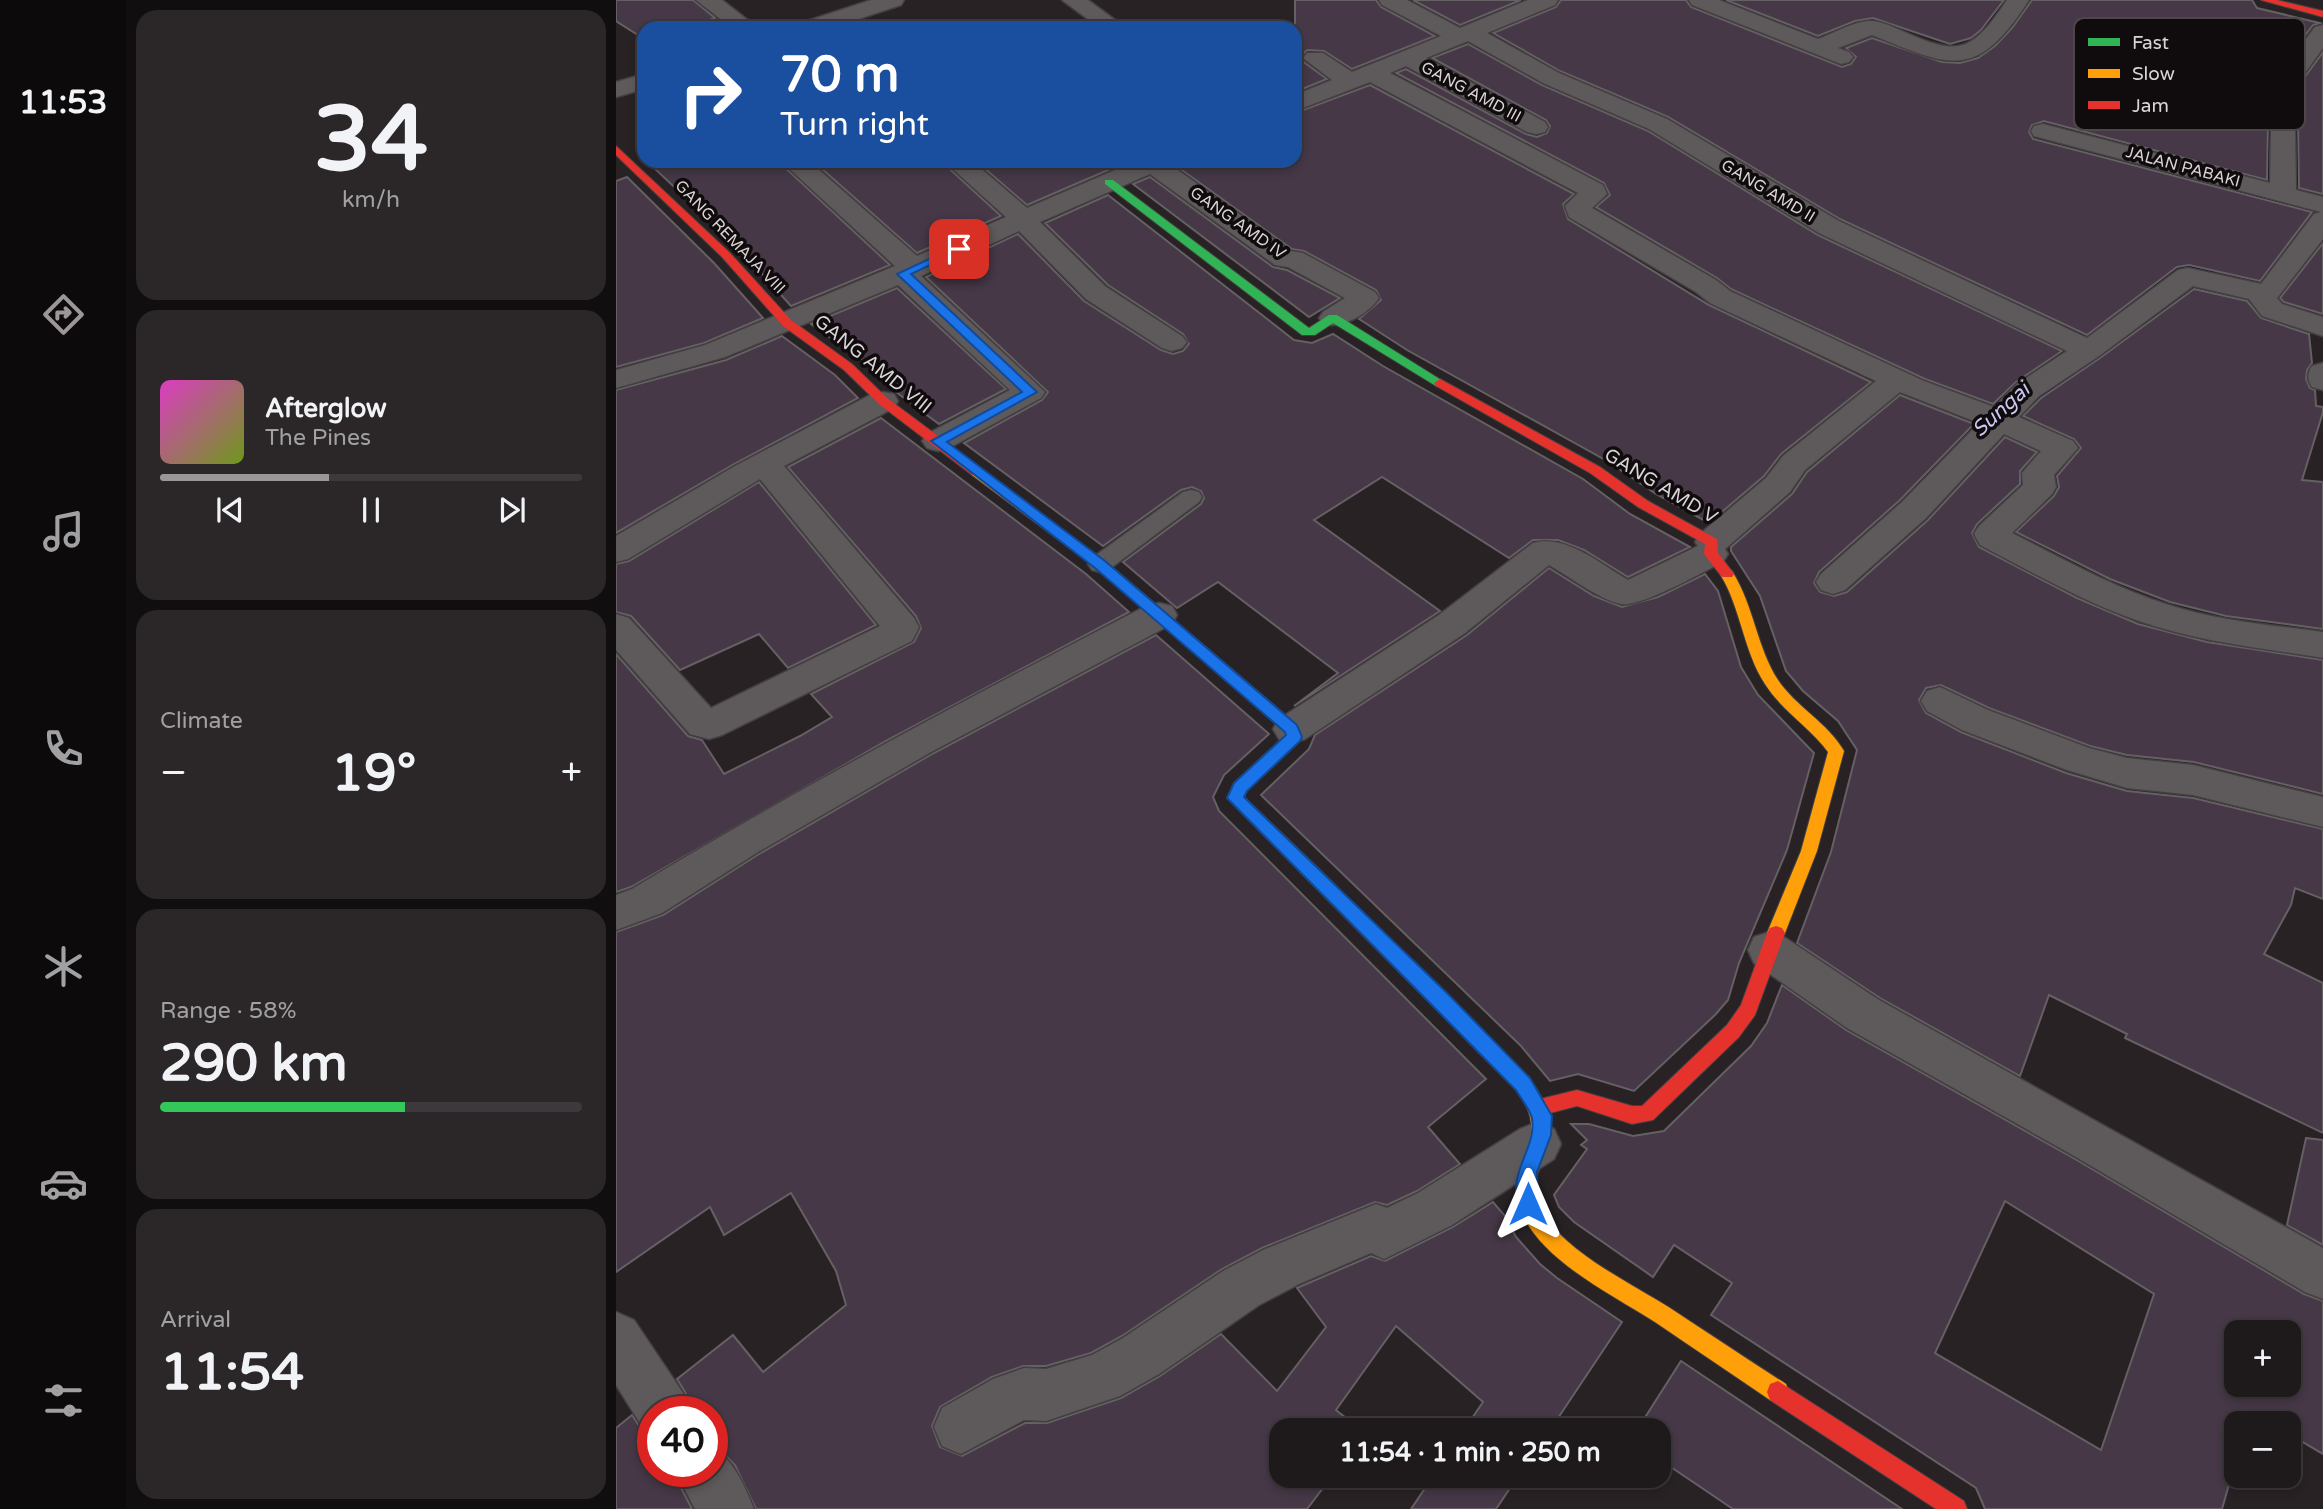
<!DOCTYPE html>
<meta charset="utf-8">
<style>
:root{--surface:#1e1a1c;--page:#2b2729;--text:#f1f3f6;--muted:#a1a1a3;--line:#3c383b;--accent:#9c9698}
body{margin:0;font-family:"Varela Round",sans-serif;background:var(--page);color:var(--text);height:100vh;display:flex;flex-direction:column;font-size:26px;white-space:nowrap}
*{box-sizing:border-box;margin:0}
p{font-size:23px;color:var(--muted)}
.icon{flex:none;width:38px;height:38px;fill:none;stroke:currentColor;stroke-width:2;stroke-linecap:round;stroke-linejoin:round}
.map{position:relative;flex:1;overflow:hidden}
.sheet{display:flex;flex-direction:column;gap:10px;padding:10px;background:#100e0f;width:490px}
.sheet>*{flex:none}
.banner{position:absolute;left:21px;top:21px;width:665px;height:147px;border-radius:21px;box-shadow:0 4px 10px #0003,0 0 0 2px var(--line);background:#1a4fa0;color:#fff;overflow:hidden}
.tools{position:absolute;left:1608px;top:1320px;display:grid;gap:14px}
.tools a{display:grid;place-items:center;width:77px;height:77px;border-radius:14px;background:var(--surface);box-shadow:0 4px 10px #0003,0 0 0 2px var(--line);font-size:35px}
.speed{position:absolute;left:21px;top:1396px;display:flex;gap:14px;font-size:35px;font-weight:700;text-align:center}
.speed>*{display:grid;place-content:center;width:91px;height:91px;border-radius:50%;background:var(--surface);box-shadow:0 4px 10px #0003,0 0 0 2px var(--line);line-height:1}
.speed .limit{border:10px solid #d22;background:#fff;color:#111}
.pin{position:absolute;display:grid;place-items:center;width:60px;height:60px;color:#fff;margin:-30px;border-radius:14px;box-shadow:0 4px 10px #0006}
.me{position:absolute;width:77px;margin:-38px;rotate:0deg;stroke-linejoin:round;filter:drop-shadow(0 0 5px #0008)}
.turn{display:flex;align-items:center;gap:24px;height:147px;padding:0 28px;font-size:32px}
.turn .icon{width:91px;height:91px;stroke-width:2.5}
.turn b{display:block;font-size:49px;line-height:60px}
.big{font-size:52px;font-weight:700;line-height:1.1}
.sheet .tile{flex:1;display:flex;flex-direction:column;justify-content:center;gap:10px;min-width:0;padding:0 24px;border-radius:21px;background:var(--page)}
.sheet .dial{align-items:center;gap:0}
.dial b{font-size:91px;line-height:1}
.song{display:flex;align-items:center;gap:21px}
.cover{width:84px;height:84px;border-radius:10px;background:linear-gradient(135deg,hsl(310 70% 55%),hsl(80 70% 35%))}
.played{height:7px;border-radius:4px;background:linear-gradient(90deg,var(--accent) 40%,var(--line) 40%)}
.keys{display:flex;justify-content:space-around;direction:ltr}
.heat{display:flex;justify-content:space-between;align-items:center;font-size:38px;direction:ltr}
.charge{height:10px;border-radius:5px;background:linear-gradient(90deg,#34c759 58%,var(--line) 0)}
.trip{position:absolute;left:653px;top:1418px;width:402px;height:70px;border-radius:21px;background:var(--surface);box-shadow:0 4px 10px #0003,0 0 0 2px var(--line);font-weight:700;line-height:70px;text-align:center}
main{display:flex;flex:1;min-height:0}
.menu{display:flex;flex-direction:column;width:126px;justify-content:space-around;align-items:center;background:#0c0a0b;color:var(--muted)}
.menu .icon{width:49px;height:49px}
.menu .current{color:var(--accent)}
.menu b{font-size:32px;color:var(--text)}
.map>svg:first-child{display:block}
</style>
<main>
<nav class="menu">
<b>11:53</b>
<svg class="icon current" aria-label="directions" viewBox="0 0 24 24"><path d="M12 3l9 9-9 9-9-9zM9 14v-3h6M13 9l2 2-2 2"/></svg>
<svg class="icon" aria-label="music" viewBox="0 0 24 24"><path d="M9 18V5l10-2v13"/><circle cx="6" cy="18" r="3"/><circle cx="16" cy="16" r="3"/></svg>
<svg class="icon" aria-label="phone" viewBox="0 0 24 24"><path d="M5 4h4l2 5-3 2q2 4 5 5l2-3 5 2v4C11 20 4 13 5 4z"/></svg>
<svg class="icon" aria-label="climate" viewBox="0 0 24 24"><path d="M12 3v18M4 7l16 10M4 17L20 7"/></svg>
<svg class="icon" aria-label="car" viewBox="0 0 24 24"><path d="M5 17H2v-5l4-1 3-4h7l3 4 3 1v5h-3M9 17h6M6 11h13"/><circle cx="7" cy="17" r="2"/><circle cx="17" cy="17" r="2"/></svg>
<svg class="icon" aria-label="filters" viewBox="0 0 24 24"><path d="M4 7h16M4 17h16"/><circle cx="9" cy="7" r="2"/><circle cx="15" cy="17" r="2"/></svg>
</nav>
<section class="sheet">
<div class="tile dial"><b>34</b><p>km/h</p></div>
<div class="tile">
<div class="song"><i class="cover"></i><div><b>Afterglow</b><p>The Pines</p></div></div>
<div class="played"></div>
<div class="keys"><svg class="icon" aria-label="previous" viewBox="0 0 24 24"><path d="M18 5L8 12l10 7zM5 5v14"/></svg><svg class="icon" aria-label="pause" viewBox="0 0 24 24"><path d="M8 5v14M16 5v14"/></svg><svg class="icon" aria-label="next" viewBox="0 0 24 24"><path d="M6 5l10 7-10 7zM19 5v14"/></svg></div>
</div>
<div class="tile"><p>Climate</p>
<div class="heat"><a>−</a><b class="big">19°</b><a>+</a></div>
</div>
<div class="tile"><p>Range · 58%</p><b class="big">290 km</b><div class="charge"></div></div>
<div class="tile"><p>Arrival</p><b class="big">11:54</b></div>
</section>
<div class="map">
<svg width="1707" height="1509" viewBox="0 0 1707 1509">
<rect width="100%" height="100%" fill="#282225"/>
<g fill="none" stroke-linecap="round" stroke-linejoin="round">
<path fill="#0f0527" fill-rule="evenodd" d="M1380,0H1430L1419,21L1476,25L1494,30L1608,62L1647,80L1668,94L1676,106L1688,146L1680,195L1641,238L1465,374L1402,430L1377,437L1352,430L1342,415L1352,400L1417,346L1597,212L1621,189L1630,146L1622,113C1580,83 1526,70 1476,57C1439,48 1390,61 1365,26Z"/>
</g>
<g fill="#463847" stroke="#646063" stroke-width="2" fill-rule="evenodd">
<polygon points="0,0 77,0 99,18 70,28 28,28 28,39 0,21"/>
<polygon points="679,0 760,0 765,7 819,36 736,69 708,51 691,50 685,56 685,60 711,79 679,92"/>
<polygon points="797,0 905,0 844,25"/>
<polygon points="945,0 1070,0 1075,7 1226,67 1235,64 1240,57 1230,48 1256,38 1326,62 1344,63 1362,58 1379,46 1396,28 1416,0 1636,0 1641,8 1704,23 1697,25 1660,74 1649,105 1652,123 1651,180 1428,121 1416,125 1413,132 1417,139 1696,212 1644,281 1573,265 1561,267 1471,335 1224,219 1052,117 944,71 877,33 940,7"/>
<polygon points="1110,0 1388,0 1365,30 1355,38 1334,44 1257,18 1239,21 1202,36"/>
<polygon points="852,44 926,85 1032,131 1202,235 1446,351 1400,382 1377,404 1309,379 1115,289 1101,278 980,207 994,195 988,183 780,73 790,69 910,134 921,137 931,133 934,126 930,120 816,58"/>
<polygon points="1707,52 1707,194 1683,188 1682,123 1678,106 1688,78"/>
<polygon points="754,85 958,194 947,204 952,219 1093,305 1255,382 1165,454 1148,476 1093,523 1040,494 991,461 791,350 743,319 765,300 760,290 688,251 676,249 556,163 679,161 679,113"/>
<polygon points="58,161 162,161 274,265 175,306 122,247 38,168"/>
<polygon points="197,161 325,161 385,216 301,253"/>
<polygon points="360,161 513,161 411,205"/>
<polygon points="11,177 98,263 147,318 88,343 0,367 0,181"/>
<polygon points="534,177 657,267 671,270 724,298 693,317 517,184"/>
<polygon points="492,195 678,340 696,343 717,334 767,366 967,479 1014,514 1074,547 1012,577 968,550 942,540 917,540 893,558 766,477 698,520 824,611 678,706 722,673 602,582 561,608 507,562 585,504 588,498 585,491 576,487 565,490 487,546 348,443 426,400 432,392 310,277 402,234 468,301 545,350 557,354 567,351 573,344 567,334 492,285 429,223"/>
<polygon points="1707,243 1707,314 1668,302 1664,298"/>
<polygon points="281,288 390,389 323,424 280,392 245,359 195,324"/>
<polygon points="1578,289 1631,301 1645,318 1693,334 1696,363 1691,370 1690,379 1694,388 1699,390 1700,406 1707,407 1707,412 1686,480 1707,482 1707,629 1610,616 1554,602 1494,579 1400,532 1438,496 1443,487 1441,476 1465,448 1458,439 1407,416 1425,398 1484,358"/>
<polygon points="166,336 219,375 242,398 118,464 0,533 0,390 110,360"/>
<polygon points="1284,395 1358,424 1284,500 1203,572 1198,583 1204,592 1218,596 1231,592 1312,520 1389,437 1421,452 1404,471 1404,484 1361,524 1356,533 1363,547 1461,598 1522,624 1591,642 1707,660 1707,794 1578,762 1511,755 1474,746 1373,708 1325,685 1310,688 1303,700 1310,713 1345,732 1450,773 1511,791 1577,798 1707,829 1707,899 1679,888 1675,905 1648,954 1707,983 1707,1133 1509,1038 1511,1034 1433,995 1404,1076 1264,998 1181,943 1215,852 1241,750 1222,721 1187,691 1170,671 1144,596 1115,551 1115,547 1176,494 1191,472"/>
<polygon points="265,418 470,574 513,612 270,741 15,887 0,892 0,654 72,736 86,740 108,774 184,736 216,717 195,694 298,642 305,628 300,616 172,467"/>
<polygon points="143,482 260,625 172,668 143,634 64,670 15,616 0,612 0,564 13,561"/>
<polygon points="933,568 978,596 1006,607 1042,597 1089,574 1102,591 1125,667 1142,695 1198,753 1171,850 1123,963 1112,1000 1099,1015 1018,1091 962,1074 934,1081 905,1046 645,795 693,749 699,735 851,635"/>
<polygon points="540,635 653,734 608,775 597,797 603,811 870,1079 812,1127 844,1164 801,1191 771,1205 759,1202 646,1248 606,1269 506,1336 475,1353 430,1366 407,1366 376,1377 324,1407 316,1426 324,1447 346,1456 409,1423 431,1423 505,1398 544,1376 605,1334 661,1391 710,1327 681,1288 755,1256 769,1261 837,1227 877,1202 889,1216 900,1237 924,1264 941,1278 1006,1322 934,1430 848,1430 867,1402 780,1326 720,1410 745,1430 665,1430 665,1475 717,1475 691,1509 140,1509 119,1465 105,1451 96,1447 96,1412 76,1412 69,1392 61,1379 117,1335 147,1372 230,1305 220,1271 175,1193 108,1235 94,1207 0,1272 0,932 47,915 143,854 316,754"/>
<path d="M1166,985L1230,1030L1459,1159L1688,1294L1707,1301V1454L1673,1434V1423H1653L1635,1412L1632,1423H1620V1460L1606,1509H1369L1360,1488L1095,1315L1116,1283L1058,1245L1037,1277L958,1222L943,1207L938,1195L971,1149L965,1145L971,1140L955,1124H973L1017,1136L1048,1131L1135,1046L1151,1023ZM1389,1201L1538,1294L1485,1450L1319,1353ZM1620,1332H1673V1384H1620Z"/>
<polygon points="1690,1138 1707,1140 1707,1245 1671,1225"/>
<polygon points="1065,1361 1286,1509 1117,1509 1043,1459 1043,1430 1021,1430"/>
<polygon points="16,1415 27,1432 37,1436 37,1472 57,1472 76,1509 0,1509 0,1428"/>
<polygon points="818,1475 903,1475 880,1509 795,1509"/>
</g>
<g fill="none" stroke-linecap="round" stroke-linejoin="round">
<g stroke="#444042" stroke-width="3">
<polygon id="lane" points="575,490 583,492 586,497 583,502 492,570 484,572 476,570 472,564 476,558 567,492"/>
</g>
<g stroke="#444042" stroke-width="3">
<g id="street">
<polygon points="80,0 106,0 142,28 116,28"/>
<polygon points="255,0 288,0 285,5 215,28 182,28 185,23"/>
<polygon points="446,0 472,0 510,28 484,28"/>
<path d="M763,0H791L844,28L912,0H942L939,5L871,33L943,73L1051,119L1223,221L1471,338L1562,270L1572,268L1645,284L1698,214L1705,212L1418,136L1415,131L1418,126L1427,124L1654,183L1655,123L1651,106L1662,76L1699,27L1707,25V48L1686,77L1675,106L1679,123L1680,190L1707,197V239L1661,298L1666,304L1707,317V336L1646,316L1633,299L1577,286L1483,356L1423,396L1403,417L1457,441L1462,448L1438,475L1440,487L1436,494L1396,533C1447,559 1498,588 1553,605C1602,621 1656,625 1707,632V658C1645,648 1583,642 1523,621C1468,602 1416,572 1364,545L1358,534L1363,526L1407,485L1406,473L1425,451L1388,434L1310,518L1229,590L1217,594L1205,590L1200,582L1205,574L1286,502L1363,423L1284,392L1189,470L1174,492L1109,549L1112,554L1107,562C1086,572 1026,607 1006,604C985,601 953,576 933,565L849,633L689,739L676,743L663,739L657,729L663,719L823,615L917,543C950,534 984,564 1012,580L1082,546L1079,542L1084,534L1150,478L1167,456L1260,381L1094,303L1080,292L953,217L949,206L962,193L754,82L679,111V95L716,80L687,58L691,53H707L736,72L825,36L766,5ZM852,41L927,83L1033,129L1203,233L1451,351L1401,384L1378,407L1308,381L1114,291L1100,280L976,208L991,194L987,185L774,73L790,66L911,132L920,134L929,132L932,127L929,122L810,58Z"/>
<path d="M1073,0H1103L1202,39C1217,34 1236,22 1253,21C1263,20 1275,26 1284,30C1342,56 1354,55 1391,0H1413C1360,82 1335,67 1256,35L1222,48L1233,52L1237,57L1233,62L1225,64L1076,5Z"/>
<polygon points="28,74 28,89 0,97 0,82"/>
<path d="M165,161H193L301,256L390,217L328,161H356L411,208L520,161H554L552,163L675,251L687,253L759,292L763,298C752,314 726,329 707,324L703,318L707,312L729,298L672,267L659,265L534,174L424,222L490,287L566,336L571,342L566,348L556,351L546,348L470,299L403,231L305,276L429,392L425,398L333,448L322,451L311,448L306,441L311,434L394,390L282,285L109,357L0,388V370L89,345L279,266Z"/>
<path d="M1707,363V390L1696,387C1691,379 1691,374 1696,366Z"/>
<polygon points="267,392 278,394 282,401 278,408 168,466 298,618 303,627 296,641 106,735 93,739 74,734 0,650 0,614 13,618 95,708 264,626 144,479 12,559 0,562 0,536 119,466 256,394"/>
<path d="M543,603L556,606L561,615L556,624L315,752L142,852L46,913L0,930V895L16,889C184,787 356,696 530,606Z"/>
<polygon points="1324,687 1372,710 1473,748 1511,758 1577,765 1707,797 1707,827 1577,795 1511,788 1451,770 1346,730 1311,711 1305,701 1311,691"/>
<polygon points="1153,932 1168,937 1263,1000 1707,1248 1707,1299 1689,1292 1460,1157 1231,1028 1138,963 1132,950 1138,937"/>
<polygon points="921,1122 938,1129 945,1144 938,1159 836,1225 768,1259 755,1253 683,1284 643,1305 543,1374 504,1396 430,1421 408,1420 345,1454 326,1446 318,1427 326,1408 377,1379 408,1368 430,1369 476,1355 507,1338 607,1271 647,1250 760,1204 771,1208 802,1193 904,1129"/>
<polygon points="0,1312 18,1320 67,1393 74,1412 37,1412 37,1434 29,1431 0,1385"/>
<path d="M96,1449C117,1457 130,1489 138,1509H79L60,1472H96Z"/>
</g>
</g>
<g stroke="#444042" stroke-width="2">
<g id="fast">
<polygon points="489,180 497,180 693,328 713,315 721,315 830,383 824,387 820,386 717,323 699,335 686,335 489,184"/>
<polygon points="696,866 702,868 914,1078 916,1084 914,1090 907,1092 900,1090 690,878 688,873 690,868"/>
</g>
</g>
<g stroke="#444042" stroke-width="2">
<g id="slow">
<polygon points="361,468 489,561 681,725 686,737 684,741 630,791 628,797 702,868 704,873 702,878 696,880 690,878 611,798 618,783 670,735 669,732 479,567 356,475 354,472"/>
<path d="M1111,569L1116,571C1138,606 1141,648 1162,680C1180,707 1211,722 1228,751L1201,851L1169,933L1166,938L1160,940L1154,938L1151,933L1185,851L1212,752C1194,727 1166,711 1149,684C1127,650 1125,608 1104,574Z"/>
<path d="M907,1076C916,1079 919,1087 924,1095C953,1143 902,1173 926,1212C952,1254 1013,1282 1054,1308C1092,1333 1131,1359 1170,1384L1173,1392L1170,1400L1162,1403L1154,1400C1116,1374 1077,1348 1039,1322C994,1293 921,1259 903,1206C892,1175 918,1152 915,1123C914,1108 904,1097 898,1084L900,1078Z"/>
</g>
</g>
<g stroke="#444042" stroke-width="2">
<g id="jam">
<polygon points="1645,0 1661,0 1707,11 1707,17"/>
<polygon points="0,146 114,253 175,320 236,364 271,398 366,469 366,475 356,475 263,404 228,370 167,326 106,257 0,155"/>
<polygon points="824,379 984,467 1032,501 1101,539 1102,553 1118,574 1116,577 1106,577 1088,554 1089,544 1022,507 974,473 820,386 818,383"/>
<polygon points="1160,926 1166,928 1169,933 1139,1015 1123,1037 1037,1120 1016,1124 961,1106 923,1116 916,1113 914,1107 916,1101 961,1090 1016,1106 1026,1106 1111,1025 1125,1005 1151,933 1154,928"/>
<polygon points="1162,1381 1348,1501 1351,1509 1320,1509 1154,1400 1151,1392 1154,1384"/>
</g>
</g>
<use href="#lane" fill="#5e595b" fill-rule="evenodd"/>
<use href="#street" fill="#5e595b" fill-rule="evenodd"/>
<use href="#fast" fill="#30b455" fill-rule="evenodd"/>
<use href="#slow" fill="#ff9f0a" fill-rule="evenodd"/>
<use href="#jam" fill="#e5322d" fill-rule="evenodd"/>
</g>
<path fill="#1a73e8" stroke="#114b97" stroke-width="2" d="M339,247L348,249L295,274L421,392L331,442L489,561L681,725L686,737L684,741L631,791L628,797L831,993L914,1078L936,1116L935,1135L921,1172L922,1204L919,1211L912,1214L905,1211C888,1174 921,1150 916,1119C915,1110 905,1099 900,1090L611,798L618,783L670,735L669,732L479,568L315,441L406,392L281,274Z"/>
<g text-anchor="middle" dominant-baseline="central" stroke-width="7" stroke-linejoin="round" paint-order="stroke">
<g font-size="16" fill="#dbd4d6" stroke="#100b0d">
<text transform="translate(855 92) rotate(28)">GANG AMD III</text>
<text transform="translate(1567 167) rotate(15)">JALAN PABAKI</text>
<text transform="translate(1152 191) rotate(31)">GANG AMD II</text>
<text transform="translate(622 223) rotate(35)">GANG AMD IV</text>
<text transform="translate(114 237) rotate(46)">GANG REMAJA VIII</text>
</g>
<g font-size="19" fill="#dbd4d6" stroke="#100b0d">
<text transform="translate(257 364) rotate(39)">GANG AMD VIII</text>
<text transform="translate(1045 486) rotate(31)">GANG AMD V</text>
</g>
<g font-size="21" font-style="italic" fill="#ccc6f3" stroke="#100b0d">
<text transform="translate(1385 410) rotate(-42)">Sungai</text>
</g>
</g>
<rect x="1458" y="18" width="231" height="112" rx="10" fill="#100b0d" stroke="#4d4749" stroke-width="2"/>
<rect x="1472" y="38" width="32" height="8" fill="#30b455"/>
<rect x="1472" y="69" width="32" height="9" fill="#ff9f0a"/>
<rect x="1472" y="101" width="32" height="8" fill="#e5322d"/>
<g font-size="19" fill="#dbd4d6">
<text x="1516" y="49">Fast</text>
<text x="1516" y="80">Slow</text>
<text x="1516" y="112">Jam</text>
</g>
</svg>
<div class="tools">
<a>+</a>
<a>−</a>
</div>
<div class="speed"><div class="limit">40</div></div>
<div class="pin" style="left:343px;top:249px;background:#d93025"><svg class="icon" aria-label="arrive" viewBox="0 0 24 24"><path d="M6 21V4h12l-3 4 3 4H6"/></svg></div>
<svg class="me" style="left:912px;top:1204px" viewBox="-20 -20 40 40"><path d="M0-17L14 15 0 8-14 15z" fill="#1a73e8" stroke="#fff" stroke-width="4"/></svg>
<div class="trip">11:54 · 1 min · 250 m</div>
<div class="banner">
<div class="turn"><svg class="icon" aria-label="right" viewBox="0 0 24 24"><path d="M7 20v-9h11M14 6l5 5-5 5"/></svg><div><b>70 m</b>Turn right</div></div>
</div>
</div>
</main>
